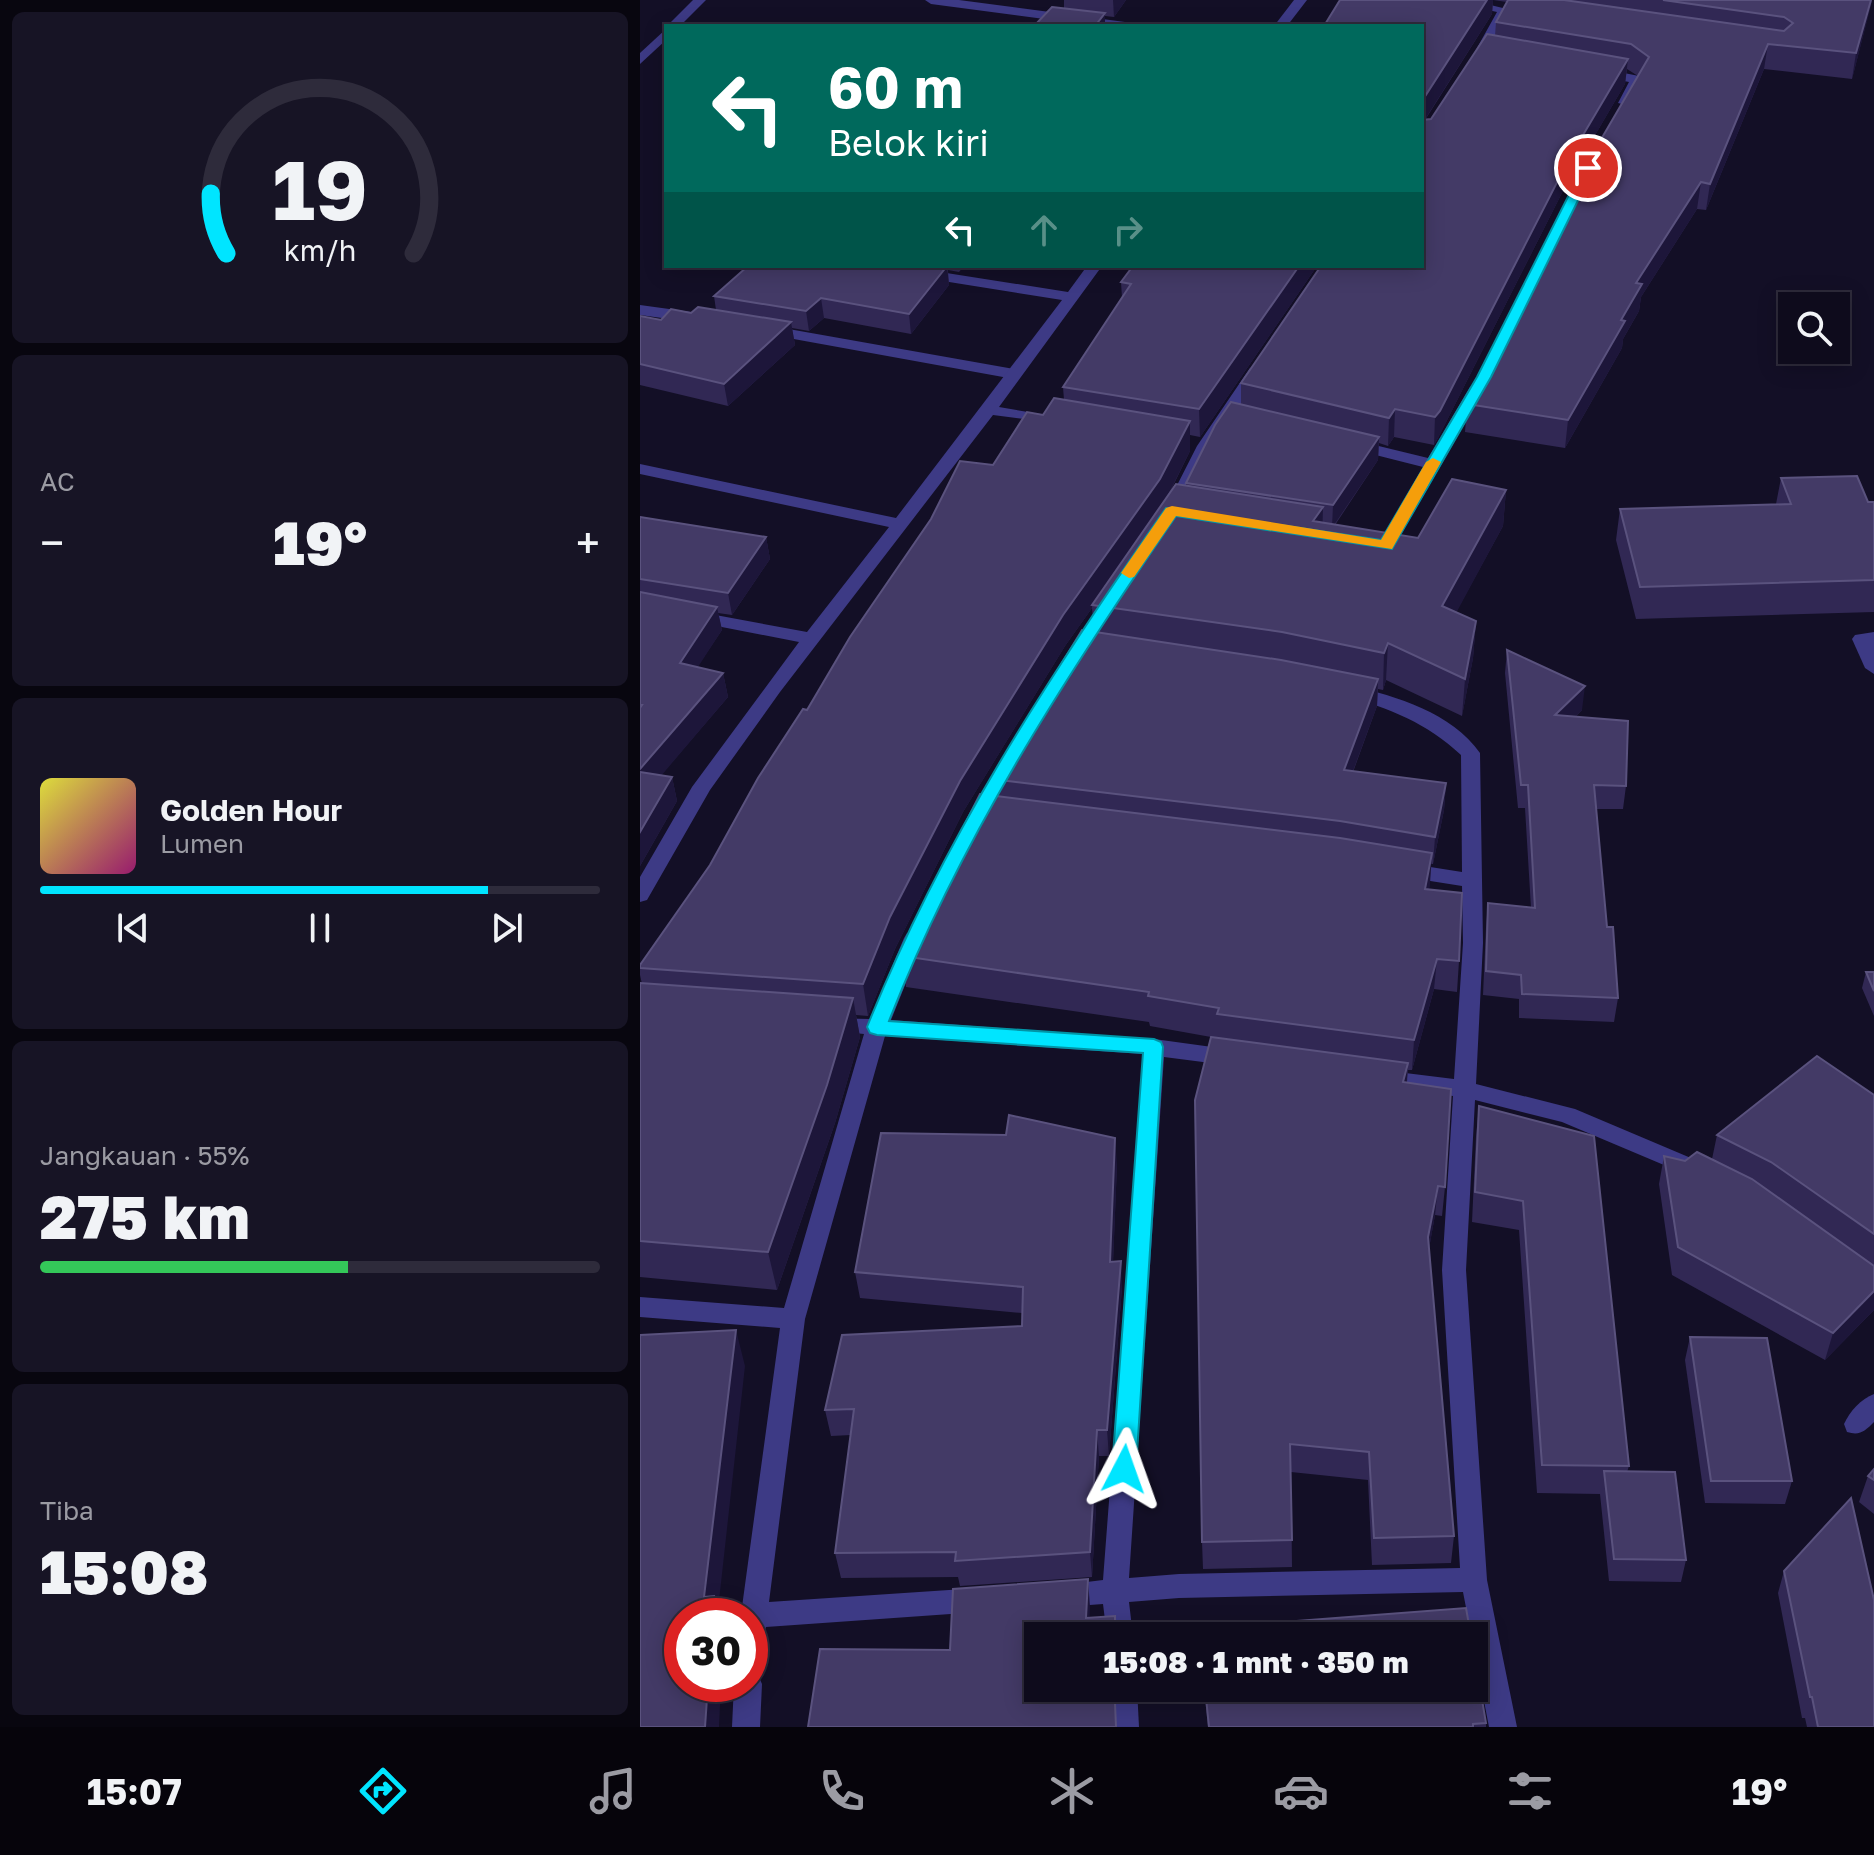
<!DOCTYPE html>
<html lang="id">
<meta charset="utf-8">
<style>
:root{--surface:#0e0b1c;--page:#171425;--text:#f1f3f6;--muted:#9b9ba3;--line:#2e2b3b;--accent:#00e5ff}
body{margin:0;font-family:"Golos Text",sans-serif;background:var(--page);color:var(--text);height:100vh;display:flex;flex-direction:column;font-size:30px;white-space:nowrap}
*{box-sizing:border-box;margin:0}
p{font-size:26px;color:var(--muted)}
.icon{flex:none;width:44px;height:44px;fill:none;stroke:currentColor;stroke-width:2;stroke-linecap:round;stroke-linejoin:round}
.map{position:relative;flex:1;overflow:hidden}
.sheet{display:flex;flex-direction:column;gap:12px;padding:12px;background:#08060f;width:640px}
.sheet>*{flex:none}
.banner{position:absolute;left:24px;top:24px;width:760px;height:244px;border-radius:0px;box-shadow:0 4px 20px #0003,0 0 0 2px var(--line);background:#00695c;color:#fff;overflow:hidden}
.controls{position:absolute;left:1138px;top:292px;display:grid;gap:16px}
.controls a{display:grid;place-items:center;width:72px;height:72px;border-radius:0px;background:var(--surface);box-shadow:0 4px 20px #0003,0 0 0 2px var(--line);font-size:40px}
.speed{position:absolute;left:24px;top:1598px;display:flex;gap:16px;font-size:40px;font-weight:700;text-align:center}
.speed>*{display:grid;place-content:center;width:104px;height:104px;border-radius:50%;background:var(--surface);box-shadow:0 4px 20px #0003,0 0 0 2px var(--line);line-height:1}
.speed .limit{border:12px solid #d22;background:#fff;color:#111}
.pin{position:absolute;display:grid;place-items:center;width:68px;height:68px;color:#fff;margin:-34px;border:4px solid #fff;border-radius:50%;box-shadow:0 2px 8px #0007}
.me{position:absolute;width:88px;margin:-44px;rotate:4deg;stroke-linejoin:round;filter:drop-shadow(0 0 6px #0008)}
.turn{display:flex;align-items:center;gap:28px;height:168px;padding:0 32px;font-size:36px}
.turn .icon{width:104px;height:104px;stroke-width:2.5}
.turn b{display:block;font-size:56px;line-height:68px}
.lanes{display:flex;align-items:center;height:76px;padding:0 32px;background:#0003;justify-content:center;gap:40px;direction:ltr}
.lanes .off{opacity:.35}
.big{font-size:60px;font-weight:800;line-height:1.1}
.sheet .card{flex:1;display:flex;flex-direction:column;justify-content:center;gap:12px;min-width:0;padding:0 28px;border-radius:12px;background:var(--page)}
.sheet .dial{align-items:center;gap:0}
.dial svg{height:208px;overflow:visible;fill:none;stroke:var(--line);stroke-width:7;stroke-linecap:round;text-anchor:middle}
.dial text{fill:var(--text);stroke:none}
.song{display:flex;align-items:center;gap:24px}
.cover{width:96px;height:96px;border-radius:12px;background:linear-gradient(135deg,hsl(60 70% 55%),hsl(320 70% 35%))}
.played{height:8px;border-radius:4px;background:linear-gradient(90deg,var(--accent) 80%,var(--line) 80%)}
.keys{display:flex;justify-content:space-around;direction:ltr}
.heat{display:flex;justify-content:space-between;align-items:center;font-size:44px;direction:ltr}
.charge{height:12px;border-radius:6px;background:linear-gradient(90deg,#34c759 55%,var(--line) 0)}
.trip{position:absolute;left:384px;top:1622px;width:464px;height:80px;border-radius:0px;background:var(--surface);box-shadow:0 4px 20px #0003,0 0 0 2px var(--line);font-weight:800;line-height:80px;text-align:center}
.tab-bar{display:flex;height:128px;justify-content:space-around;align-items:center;background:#06040b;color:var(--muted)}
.tab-bar .icon{width:56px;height:56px}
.tab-bar .on{color:var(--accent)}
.tab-bar b{font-size:36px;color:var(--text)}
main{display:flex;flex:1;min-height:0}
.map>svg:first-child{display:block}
</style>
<main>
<section class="sheet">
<div class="card dial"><svg viewBox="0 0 100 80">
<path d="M14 69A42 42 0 1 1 86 69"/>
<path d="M14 69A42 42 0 0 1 8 46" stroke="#00e5ff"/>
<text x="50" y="56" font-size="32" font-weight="700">19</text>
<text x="50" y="72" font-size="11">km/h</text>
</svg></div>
<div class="card"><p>AC</p>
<div class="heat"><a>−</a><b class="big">19°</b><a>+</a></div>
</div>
<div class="card">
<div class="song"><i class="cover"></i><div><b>Golden Hour</b><p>Lumen</p></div></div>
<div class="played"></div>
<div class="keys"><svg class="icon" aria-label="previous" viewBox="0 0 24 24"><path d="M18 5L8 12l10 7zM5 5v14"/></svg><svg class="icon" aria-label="pause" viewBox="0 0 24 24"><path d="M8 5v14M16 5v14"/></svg><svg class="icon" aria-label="next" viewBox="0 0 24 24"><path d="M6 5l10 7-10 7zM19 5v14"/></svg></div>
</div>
<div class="card"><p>Jangkauan · 55%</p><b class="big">275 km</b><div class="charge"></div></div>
<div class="card"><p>Tiba</p><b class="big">15:08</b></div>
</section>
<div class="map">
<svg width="1234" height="1727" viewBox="0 0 1234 1727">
<rect width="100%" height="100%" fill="#130f26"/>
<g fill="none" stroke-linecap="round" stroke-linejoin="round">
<g fill="#3d3a85" fill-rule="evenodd">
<polygon points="53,0 66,0 40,26 27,26"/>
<polygon points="26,29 26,40 0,64 0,53"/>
<polygon points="0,305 51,312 59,317 51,322 0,315"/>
<polygon points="126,325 374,369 382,374 374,379 121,333 118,330"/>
<polygon points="1234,632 1234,674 1225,668 1212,639 1215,635"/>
</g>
<g fill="#3d3a85" fill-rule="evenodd">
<polygon points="285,0 319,0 485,22 491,26 457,26 291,4"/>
<polygon points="654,0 667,0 647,26 634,26"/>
<polygon points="803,0 830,0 871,10 843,60 832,57 857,12"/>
<polygon points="959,68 999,76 1003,83 990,106 978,103 989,82 954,75 954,69"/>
<polygon points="227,266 262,266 428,292 447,266 462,266 359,407 417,417 417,423 353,415 140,692 70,790 7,900 0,902 0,877 52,787 159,642 0,611 0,601 167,632 249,527 0,474 0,464 256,518 422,300 234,270"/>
<polygon points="616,366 624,371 573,446 542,507 540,511 528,511 526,507 557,446 610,368"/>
<polygon points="838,382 846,387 755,545 746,550 727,547 724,543 727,539 741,539 783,467 708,448 706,445 714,440 788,458 830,387"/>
<path d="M712,686C756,696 812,713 840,753L843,943L836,1084L935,1109L1058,1161L1061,1167L1058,1173L1050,1176L922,1122L835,1100L826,1270L847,1580L877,1727H849L823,1592L539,1598L489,1602L493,1636H467L463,1604L423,1607L414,1604L410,1595L414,1586L463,1580L503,1054L245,1036L165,1319L129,1602L339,1588L348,1591L352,1600L348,1609L339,1612L126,1627L119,1653L110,1657V1616H98L102,1607L140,1328L0,1317V1297L144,1308L224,1034L184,1030L181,1024L184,1018L230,1019L264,938L267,933H281L284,938L251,1020L514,1039L594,1050L602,1052L605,1058L602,1064L594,1066L524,1057L489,1578L539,1574L820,1568L802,1270L813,1096L741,1086L733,1084L730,1078L733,1072L741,1070L814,1079L823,943L822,886L765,877L755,870L765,863L822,872L821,755C787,723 749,708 705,696L703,692L705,688Z"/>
<path d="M1234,1394V1422C1225,1431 1220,1436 1207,1432L1204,1424C1210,1411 1221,1399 1234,1394Z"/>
<polygon points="110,1672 118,1675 122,1684 120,1727 92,1727 94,1684 110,1684"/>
<polygon points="469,1688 497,1688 499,1727 471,1727"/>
</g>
</g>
<g fill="#312854" fill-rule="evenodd">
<polygon points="424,0 486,0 474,17 465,16 465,26 424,9"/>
<path d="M700,0H1232L1212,79L1124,69L1066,210L1057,209L1001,297L999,311L983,339L982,348L925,448L825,432L827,404L998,76L987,69L985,84L927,183L798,438L794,445L754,437L748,446L739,443L738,460L695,525L778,538L866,490L863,526L816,612L836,621L833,658L822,716L746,680L743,690L738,689L737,706L713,772L806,783L804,810L793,864H791L789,890L819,961L817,992L794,989L772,1070H768L767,1083L805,1187L802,1216L795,1215L789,1248L814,1536L811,1563L732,1565L728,1480L651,1472L652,1567L563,1569L562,1542L571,1037L510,1026L509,1022L266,987L262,956L353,795L351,779L454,632L452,608L425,646L323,812L255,949L228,1016L216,1015L220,1037L195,1123L137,1290L0,1277V983L2,984L0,975V965L70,865L167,710L353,465L403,415L424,400L423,387L482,298L481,282L677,266L560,437L550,435V451L528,496L546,486V483L601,404V383L782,266ZM853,0L867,2L856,22L855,36L791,119L785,120L852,14Z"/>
<polygon points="108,266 324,266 319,272 308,270 309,285 271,334 184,318 169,331 152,328 155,345 88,406 0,385 0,316 21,320 51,313 76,310 74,296"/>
<polygon points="1141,478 1228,502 1234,502 1234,612 996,619 976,540 980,509 1136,504"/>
<polygon points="0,517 126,537 130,559 92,615 78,613 82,630 57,667 83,673 88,697 21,775 32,777 37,801 0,866"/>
<polygon points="867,650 942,710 935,717 986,786 983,809 956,809 967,927 978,998 974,1022 879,1018 879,999 843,995 846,927 848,903 891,908 885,808 878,808 865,673"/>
<polygon points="1226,972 1234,972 1234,1016 1222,988"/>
<polygon points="1234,1095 1234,1310 1185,1360 1032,1275 1019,1184 1024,1156 1045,1161 1072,1159 1077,1135"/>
<polygon points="839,1106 954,1136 989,1466 987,1472 1046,1560 1041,1582 969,1581 960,1494 897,1493 879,1230 832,1222 836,1136"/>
<polygon points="477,1164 473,1262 482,1287 469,1456 459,1456 452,1577 320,1586 318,1577 201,1578 195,1553 211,1435 191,1436 185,1410 382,1326 382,1313 220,1298 215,1272"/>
<polygon points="1050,1337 1152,1481 1145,1504 1065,1503 1045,1360"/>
<polygon points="1234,1469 1234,1514 1219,1502 1228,1476"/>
<polygon points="1144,1571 1234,1727 1167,1727 1165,1718 1162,1718 1138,1593"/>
<polygon points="564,1688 834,1688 846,1723 846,1727 568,1727"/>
</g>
<g fill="#1d163a">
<polygon points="473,0 486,0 474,17"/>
<polygon points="847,0 853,0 852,14 782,124 782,101"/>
<polygon points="1231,0 1232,0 1231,6 1212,79 1216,53"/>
<polygon points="465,13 465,26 455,26"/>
<polygon points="1128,44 1124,69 1066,210 1070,184"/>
<polygon points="988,59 985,84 927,183 798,438 794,445 795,417 930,157"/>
<polygon points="1061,182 1057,209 1001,297 999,311 983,339 982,348 925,448 928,420 981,320 996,283"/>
<polygon points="307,266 309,285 271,334 269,314"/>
<polygon points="659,266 677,266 560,437 559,409"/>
<polygon points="181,298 184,318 169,331 166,311"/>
<polygon points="151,322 155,345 88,406 84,384"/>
<polygon points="755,409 754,437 748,446 749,418"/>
<polygon points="550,421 550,451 521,509 452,605 452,608 425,646 323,812 255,949 228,1016 223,984 250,917 320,781 423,615"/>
<polygon points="739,437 738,460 692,528 693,505"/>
<polygon points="866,490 863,526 800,643 802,606"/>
<polygon points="683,507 682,543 673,521"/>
<polygon points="126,537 130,559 92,615 88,593"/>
<polygon points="77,607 82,630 45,687 40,663"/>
<polygon points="836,621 833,658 822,716 825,679"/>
<polygon points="748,643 746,680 743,690 744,653"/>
<polygon points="83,673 88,697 4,796 0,781 0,769"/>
<polygon points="738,679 737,706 703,798 704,770"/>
<polygon points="945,686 942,710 912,739 915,715"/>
<polygon points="32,777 37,801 0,866 0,832"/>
<polygon points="806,783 804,810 793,864 795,837"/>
<polygon points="792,853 790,884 783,920 785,889"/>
<polygon points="797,959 794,989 772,1070 774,1040"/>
<polygon points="213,998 220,1037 195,1123 137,1290 128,1252"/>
<polygon points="768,1063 766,1093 763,1082"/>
<polygon points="475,1138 477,1164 472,1288 470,1262"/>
<polygon points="798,1186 795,1215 786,1266 788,1237"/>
<polygon points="481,1261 482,1287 469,1456 467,1430"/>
<polygon points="1234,1291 1234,1310 1185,1360 1193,1333"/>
<polygon points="96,1330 105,1366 78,1610 80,1616 71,1616 64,1597"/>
<polygon points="457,1430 459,1456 452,1577 450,1552"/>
<polygon points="448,1579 450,1607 449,1636 446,1618"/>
<polygon points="68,1684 81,1684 79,1727 65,1727"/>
</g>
<g fill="#433a66" stroke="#5a527e" stroke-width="2">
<polygon points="700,0 847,0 782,101 782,26 684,26"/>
<polygon points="868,0 924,0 1144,31 1153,23 1144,17 1023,0 1231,0 1216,53 1128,44 1070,184 1061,182 996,283 1002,284 981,320 985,321 928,420 827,404 949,160 1009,57 991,44 856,22"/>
<polygon points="412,7 465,13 455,26 394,26"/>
<polygon points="847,34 988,59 930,157 800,411 795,417 755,409 749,418 601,383 681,266 782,266 782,120 791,119"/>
<polygon points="108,266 307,266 269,314 181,298 166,311 74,296"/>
<polygon points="493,266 659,266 559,409 423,387 491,284 481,282"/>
<polygon points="58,307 151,322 84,384 0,364 0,316 21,320 31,309 51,313"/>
<polygon points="414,398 550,421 520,479 423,615 320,781 250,917 223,984 0,968 0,965 70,865 118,778 163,709 167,710 210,637 291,519 320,461 353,465 387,412 403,415"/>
<polygon points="591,402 739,437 693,505 546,483 575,425"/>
<polygon points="1217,476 1228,502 1234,502 1234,580 1000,587 980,509 1151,504 1141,478"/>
<polygon points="812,479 866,490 802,606 836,621 825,679 748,643 744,653 642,632 452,605 536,484 683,507 673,521 778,538"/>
<polygon points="0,517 126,537 88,593 0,579"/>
<polygon points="0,592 77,607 40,663 83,673 0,769 0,708 2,705 0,705"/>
<polygon points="442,630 641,660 738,679 704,770 806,783 795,837 700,821 351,779"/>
<polygon points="867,650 945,686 915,715 988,721 986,786 954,785 967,927 973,927 978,998 882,994 881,975 846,971 848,903 895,908 888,785 881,785"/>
<polygon points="0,772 32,777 0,832"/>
<polygon points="340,794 700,838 792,853 785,889 822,893 819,961 797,959 774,1040 577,1014 579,1008 508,996 509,992 262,956 276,921"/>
<polygon points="1226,972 1234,972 1234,991"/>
<polygon points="0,983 213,998 187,1085 128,1252 0,1241"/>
<polygon points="571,1037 768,1063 763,1082 811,1089 805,1187 798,1186 788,1237 814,1536 734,1538 729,1452 650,1444 652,1540 562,1542 555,1100"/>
<polygon points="1177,1056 1234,1095 1234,1234 1131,1162 1077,1135"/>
<polygon points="839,1106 954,1136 989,1466 902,1465 883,1201 835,1192"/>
<polygon points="369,1115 475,1138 470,1262 481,1261 467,1430 457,1430 450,1552 315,1561 316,1552 195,1553 214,1409 185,1410 202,1335 382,1326 383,1287 215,1272 241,1133 366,1135"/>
<polygon points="1057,1152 1112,1179 1234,1266 1234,1291 1193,1333 1038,1247 1024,1156 1045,1161"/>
<polygon points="96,1330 64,1597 74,1596 72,1616 42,1616 42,1684 68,1684 65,1727 0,1727 0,1335"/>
<polygon points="1050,1337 1127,1338 1152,1481 1071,1481"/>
<polygon points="1234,1469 1234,1480 1228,1476"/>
<polygon points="964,1471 1035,1472 1046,1560 974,1559"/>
<polygon points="1211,1498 1234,1600 1234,1727 1178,1727 1172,1697 1170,1697 1144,1571"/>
<polygon points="448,1579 446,1618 475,1616 475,1636 398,1636 398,1688 465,1688 465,1700 475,1703 476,1727 168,1727 180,1649 310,1650 313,1589"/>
<polygon points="826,1608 831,1636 560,1636 560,1634 631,1627 630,1623"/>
<polygon points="834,1653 846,1723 833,1724 833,1727 569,1727 565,1688 834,1688"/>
</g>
<path fill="#00e5ff" stroke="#0095a6" stroke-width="2" d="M944,165L954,168L851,377L752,549L536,516C426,676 320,839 249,1021L514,1039L521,1042L523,1047L496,1469L492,1476L484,1479L476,1476L472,1469L503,1053L237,1035L230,1033L227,1027C302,840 411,673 526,508L741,540L837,377Z"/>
<polygon fill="#f59e0b" points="793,458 801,462 752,549 536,516 494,577 489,578 481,573 526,508 532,506 741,540 786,462"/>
</svg>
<div class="controls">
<a><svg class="icon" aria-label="search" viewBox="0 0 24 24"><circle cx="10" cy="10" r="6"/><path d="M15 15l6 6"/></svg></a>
</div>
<div class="speed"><div class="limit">30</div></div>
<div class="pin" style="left:948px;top:168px;background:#d93025"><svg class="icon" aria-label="arrive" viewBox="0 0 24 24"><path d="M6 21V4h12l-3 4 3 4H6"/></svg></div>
<svg class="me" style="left:484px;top:1469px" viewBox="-20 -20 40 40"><path d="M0-17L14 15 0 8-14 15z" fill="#00e5ff" stroke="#fff" stroke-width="4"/></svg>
<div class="trip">15:08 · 1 mnt · 350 m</div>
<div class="banner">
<div class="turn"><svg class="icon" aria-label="left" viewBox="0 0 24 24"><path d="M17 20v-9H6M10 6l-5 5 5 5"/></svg><div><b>60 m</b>Belok kiri</div></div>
<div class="lanes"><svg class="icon" aria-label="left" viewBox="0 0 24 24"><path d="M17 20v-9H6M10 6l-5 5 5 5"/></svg><svg class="icon off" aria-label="ahead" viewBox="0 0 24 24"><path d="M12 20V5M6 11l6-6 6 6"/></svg><svg class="icon off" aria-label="right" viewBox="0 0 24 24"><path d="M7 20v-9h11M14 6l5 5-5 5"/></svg></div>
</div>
</div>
</main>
<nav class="tab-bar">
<b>15:07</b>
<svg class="icon on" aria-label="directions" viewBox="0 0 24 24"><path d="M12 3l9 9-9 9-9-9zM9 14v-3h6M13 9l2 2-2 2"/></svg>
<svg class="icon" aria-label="music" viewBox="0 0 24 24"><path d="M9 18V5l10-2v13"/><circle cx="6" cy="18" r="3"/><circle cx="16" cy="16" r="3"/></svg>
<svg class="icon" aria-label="phone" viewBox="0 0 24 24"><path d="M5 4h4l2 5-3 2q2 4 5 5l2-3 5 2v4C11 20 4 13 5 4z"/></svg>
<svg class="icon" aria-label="climate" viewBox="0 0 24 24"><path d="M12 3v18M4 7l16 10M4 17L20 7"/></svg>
<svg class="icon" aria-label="car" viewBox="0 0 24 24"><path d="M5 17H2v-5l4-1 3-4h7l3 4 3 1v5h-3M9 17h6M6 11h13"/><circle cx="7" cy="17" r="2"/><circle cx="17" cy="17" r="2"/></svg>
<svg class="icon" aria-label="filters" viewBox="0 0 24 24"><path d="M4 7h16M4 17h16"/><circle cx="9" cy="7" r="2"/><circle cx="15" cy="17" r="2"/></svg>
<b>19°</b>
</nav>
